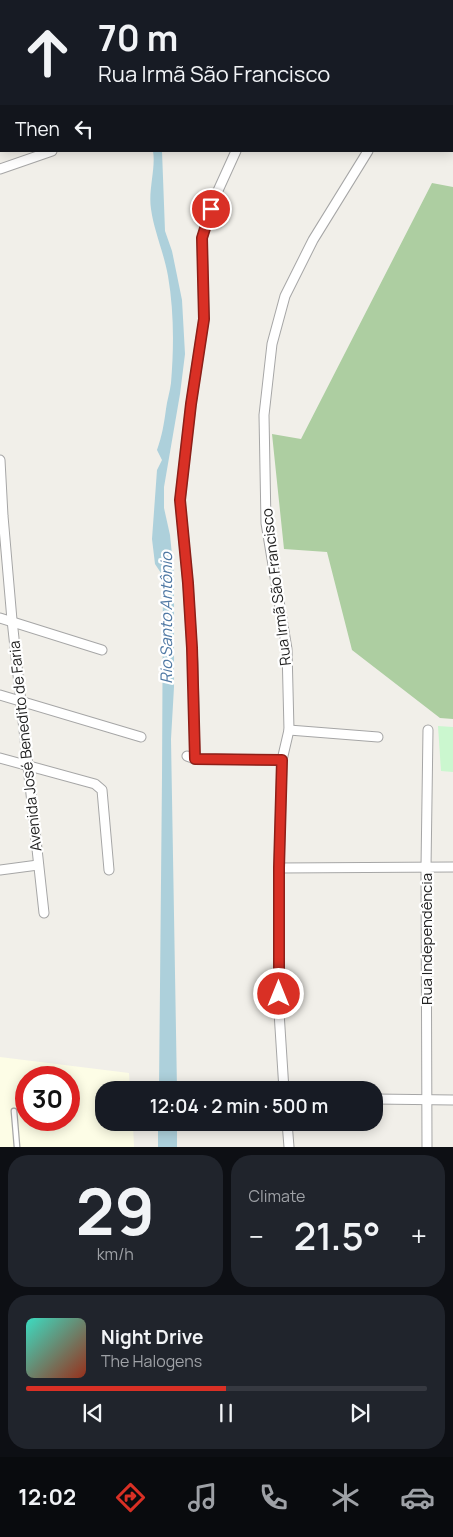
<!DOCTYPE html>
<meta charset="utf-8">
<style>
:root{--surface:#171b24;--page:#20242c;--text:#f1f3f6;--muted:#9ea1a6;--line:#363941;--accent:#d93025}
body{margin:0;font-family:Manrope,sans-serif;background:var(--page);color:var(--text);height:100vh;display:flex;flex-direction:column;font-size:19px;white-space:nowrap}
*{box-sizing:border-box;margin:0}
p{font-size:16px;color:var(--muted)}
.icon{flex:none;width:28px;height:28px;fill:none;stroke:currentColor;stroke-width:2;stroke-linecap:round;stroke-linejoin:round}
.map{position:relative;height:1147px;overflow:hidden}
.sheet{display:flex;flex-direction:column;gap:8px;padding:8px;background:#0d0f14;flex:1}
.sheet>*{flex:none}
.banner{position:absolute;left:0px;top:0px;width:454px;height:152px;box-shadow:0 2px 12px #0003;background:#171b24;color:var(--text);overflow:hidden}
.speed{position:absolute;left:15px;top:1066px;display:flex;gap:10px;font-size:25px;font-weight:700;text-align:center}
.speed>*{display:grid;place-content:center;width:65px;height:65px;border-radius:50%;background:var(--surface);box-shadow:0 2px 12px #0003;line-height:1}
.speed .limit{border:8px solid #d22;background:#fff;color:#111}
.pin{position:absolute;display:grid;place-items:center;width:42px;height:42px;color:#fff;margin:-21px;border:2px solid #fff;border-radius:50%;box-shadow:0 1px 5px #0007}
.me{position:absolute;width:55px;margin:-28px;rotate:0deg;stroke-linejoin:round;filter:drop-shadow(0 0 4px #0008)}
.turn{display:flex;align-items:center;gap:18px;height:105px;padding:0 15px;font-size:22px}
.turn .icon{width:65px;height:65px;stroke-width:2.5}
.turn b{display:block;font-size:35px;line-height:42px}
.then{display:flex;align-items:center;height:48px;padding:0 15px;background:#0003;gap:10px;font-size:19px}
.big{font-size:38px;font-weight:600;line-height:1.1}
.sheet .tile{flex:1;display:flex;flex-direction:column;justify-content:center;gap:8px;min-width:0;padding:0 18px;border-radius:20px;background:var(--page)}
.sheet .dial{align-items:center;gap:0}
.dial b{font-size:65px;line-height:1}
.song{display:flex;align-items:center;gap:15px}
.cover{width:60px;height:60px;border-radius:8px;background:linear-gradient(135deg,hsl(170 70% 55%),hsl(10 70% 35%))}
.played{height:5px;border-radius:2px;background:linear-gradient(90deg,var(--accent) 50%,var(--line) 50%)}
.keys{display:flex;justify-content:space-around;direction:ltr}
.heat{display:flex;justify-content:space-between;align-items:center;font-size:28px;direction:ltr}
.sheet .tiles{flex:1;display:grid;gap:8px;grid-template-columns:1fr 1fr}
.tile:last-child{grid-column:span 2}
.trip{position:absolute;left:95px;top:1081px;width:288px;height:50px;border-radius:20px;background:var(--surface);box-shadow:0 2px 12px #0003;font-weight:600;line-height:50px;text-align:center}
.tabs{display:flex;height:80px;justify-content:space-around;align-items:center;background:#090b0e;color:var(--muted)}
.tabs .icon{width:35px;height:35px}
.tabs .current{color:var(--accent)}
.tabs b{font-size:22px;color:var(--text)}
.map>svg:first-child{display:block}
</style>
<div class="map">
<svg width="453" height="1147" viewBox="0 0 453 1147">
<rect width="100%" height="100%" fill="#f1efe9"/>
<path fill="#fdfde6" fill-rule="evenodd" d="M0,1057L129,1073L130,1090H104V1122L133,1123L134,1147H0ZM26,1078H69V1120H26Z"/>
<polygon fill="#adcea1" points="432,183 453,187 453,719 440,718 352,650 327,552 284,549 272,434 301,439"/>
<polygon fill="#cbf7cf" points="438,726 453,727 453,772 441,771"/>
<g fill="#add0db">
<path d="M153,151H162L165,231L172,251L182,300L185,354L180,394L164,487V508L170,535L174,575V687L171,739L177,1090H159L162,777L163,576L155,564L152,539L157,470L162,460L157,450C162,436 164,424 166,409C167,400 170,392 171,383C174,347 174,311 168,276C164,253 154,231 151,209C148,190 156,168 153,151Z"/>
<rect x="158" y="1123" width="19" height="24"/>
</g>
<g fill="none" stroke-linecap="round" stroke-linejoin="round">
<g stroke="#a6a6a6" stroke-width="7">
<polyline id="lane" points="14,1111 17,1147"/>
</g>
<g stroke="#a6a6a6" stroke-width="11">
<g id="street">
<polyline points="184,0 186,1"/>
<polyline points="195,1 196,0"/>
<polyline points="329,1 330,0"/>
<polyline points="452,2 453,1"/>
<polyline points="0,169 52,151"/>
<polyline points="0,460 3,516 12,620 44,913"/>
<polyline points="0,618 102,650"/>
<polyline points="0,695 141,737"/>
<polyline points="289,730 378,737"/>
<polyline points="187,756 195,759 282,760"/>
<polyline points="0,758 95,784 102,790 109,870"/>
<polyline points="195,759 193,664 188,583 180,500 191,404 204,319 202,238 216,195 236,151"/>
<polyline points="279,868 453,867"/>
<polyline points="0,870 38,865"/>
<polyline points="284,1090 279,1012 279,868 282,760 289,730 287,649 266,523 264,415 272,344 285,296 313,240 368,151"/>
<polyline points="374,1099 453,1100"/>
<polyline points="287,1122 289,1147"/>
<polyline points="427,1147 426,868 428,730"/>
</g>
</g>
<g stroke="#d03568" stroke-width="20">
<g id="highway">
<polyline points="138,0 141,1"/>
<polyline points="452,78 453,78"/>
</g>
</g>
<use href="#lane" stroke="#fff" stroke-width="4.5"/>
<use href="#street" stroke="#fff" stroke-width="9"/>
<use href="#highway" stroke="#e297a4" stroke-width="18"/>
</g>
<g fill="none" stroke-linecap="round" stroke-linejoin="round">
<g stroke="#8d1f18" stroke-width="12">
<polyline id="route" points="211,209 202,238 204,319 191,404 180,500 188,583 192,648 195,759 282,760 279,868 279,994"/>
</g>
<use href="#route" stroke="#d93025" stroke-width="9"/>
</g>
<g text-anchor="middle" dominant-baseline="central" stroke-width="4.5" stroke-linejoin="round" paint-order="stroke">
<g font-size="15" fill="#222" stroke="#fff">
<text transform="translate(276 587) rotate(-97)">Rua Irmã São Francisco</text>
<text transform="translate(25 746) rotate(-96)">Avenida José Benedito de Faria</text>
<text transform="translate(426 939) rotate(-90)">Rua Independência</text>
</g>
<g font-size="16" font-style="italic" fill="#5079a4" stroke="#fff">
<text transform="translate(166 618) rotate(-90)">Rio Santo Antônio</text>
</g>
</g>
</svg>
<div class="speed"><div class="limit">30</div></div>
<div class="pin" style="left:211px;top:209px;background:#d93025"><svg class="icon" aria-label="arrive" viewBox="0 0 24 24"><path d="M6 21V4h12l-3 4 3 4H6"/></svg></div>
<svg class="me" style="left:279px;top:994px" viewBox="-20 -20 40 40"><circle r="17" fill="#d93025" stroke="#fff" stroke-width="3"/><path d="M0-11L8 9 0 5-8 9z" fill="#fff"/></svg>
<div class="trip">12:04 · 2 min · 500 m</div>
<div class="banner">
<div class="turn"><svg class="icon" aria-label="ahead" viewBox="0 0 24 24"><path d="M12 20V5M6 11l6-6 6 6"/></svg><div><b>70 m</b>Rua Irmã São Francisco</div></div>
<div class="then">Then<svg class="icon" aria-label="left" viewBox="0 0 24 24"><path d="M17 20v-9H6M10 6l-5 5 5 5"/></svg></div>
</div>
</div>
<section class="sheet">
<div class="tiles">
<div class="tile dial"><b>29</b><p>km/h</p></div>
<div class="tile"><p>Climate</p>
<div class="heat"><a>−</a><b class="big">21.5°</b><a>+</a></div>
</div>
<div class="tile">
<div class="song"><i class="cover"></i><div><b>Night Drive</b><p>The Halogens</p></div></div>
<div class="played"></div>
<div class="keys"><svg class="icon" aria-label="previous" viewBox="0 0 24 24"><path d="M18 5L8 12l10 7zM5 5v14"/></svg><svg class="icon" aria-label="pause" viewBox="0 0 24 24"><path d="M8 5v14M16 5v14"/></svg><svg class="icon" aria-label="next" viewBox="0 0 24 24"><path d="M6 5l10 7-10 7zM19 5v14"/></svg></div>
</div>
</div>
</section>
<nav class="tabs">
<b>12:02</b>
<svg class="icon current" aria-label="directions" viewBox="0 0 24 24"><path d="M12 3l9 9-9 9-9-9zM9 14v-3h6M13 9l2 2-2 2"/></svg>
<svg class="icon" aria-label="music" viewBox="0 0 24 24"><path d="M9 18V5l10-2v13"/><circle cx="6" cy="18" r="3"/><circle cx="16" cy="16" r="3"/></svg>
<svg class="icon" aria-label="phone" viewBox="0 0 24 24"><path d="M5 4h4l2 5-3 2q2 4 5 5l2-3 5 2v4C11 20 4 13 5 4z"/></svg>
<svg class="icon" aria-label="climate" viewBox="0 0 24 24"><path d="M12 3v18M4 7l16 10M4 17L20 7"/></svg>
<svg class="icon" aria-label="car" viewBox="0 0 24 24"><path d="M5 17H2v-5l4-1 3-4h7l3 4 3 1v5h-3M9 17h6M6 11h13"/><circle cx="7" cy="17" r="2"/><circle cx="17" cy="17" r="2"/></svg>
</nav>
